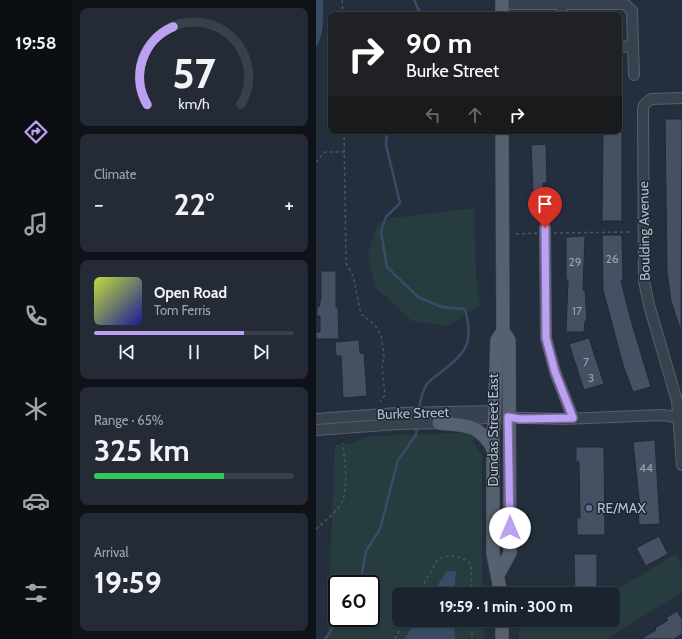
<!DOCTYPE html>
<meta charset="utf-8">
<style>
:root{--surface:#1b232e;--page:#242b36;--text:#f1f3f6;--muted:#a0a4aa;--line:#39404a;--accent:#bca0f2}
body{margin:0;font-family:Cabin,sans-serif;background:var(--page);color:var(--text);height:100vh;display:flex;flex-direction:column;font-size:15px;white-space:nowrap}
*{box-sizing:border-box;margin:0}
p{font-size:13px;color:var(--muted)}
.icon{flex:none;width:22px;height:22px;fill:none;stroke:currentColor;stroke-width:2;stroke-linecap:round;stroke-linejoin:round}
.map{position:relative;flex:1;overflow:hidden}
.sheet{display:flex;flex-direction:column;gap:8px;padding:8px;background:#0f1319;width:244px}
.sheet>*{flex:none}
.top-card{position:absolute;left:12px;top:12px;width:294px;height:122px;border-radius:8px;box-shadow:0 1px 3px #0004,0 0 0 1px var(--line);background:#202124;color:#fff;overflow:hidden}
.speed{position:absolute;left:12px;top:575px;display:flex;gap:8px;font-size:20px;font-weight:700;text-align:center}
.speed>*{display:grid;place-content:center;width:52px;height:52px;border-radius:50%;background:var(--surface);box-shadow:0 1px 3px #0004,0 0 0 1px var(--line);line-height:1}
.speed .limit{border:2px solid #111;border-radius:6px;background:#fff;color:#111}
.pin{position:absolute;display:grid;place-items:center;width:34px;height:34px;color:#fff;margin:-41px -17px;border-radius:50% 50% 50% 0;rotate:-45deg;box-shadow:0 0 4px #0007}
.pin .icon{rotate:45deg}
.me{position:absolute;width:44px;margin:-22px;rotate:0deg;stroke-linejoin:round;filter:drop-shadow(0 0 3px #0008)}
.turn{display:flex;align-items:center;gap:14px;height:84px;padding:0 12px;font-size:18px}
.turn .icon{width:52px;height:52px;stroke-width:2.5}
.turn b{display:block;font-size:28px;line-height:34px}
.lanes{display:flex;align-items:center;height:38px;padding:0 12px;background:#0003;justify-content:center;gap:20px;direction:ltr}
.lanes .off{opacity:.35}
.big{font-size:30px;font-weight:700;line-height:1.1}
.sheet .card{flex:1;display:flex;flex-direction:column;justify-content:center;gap:6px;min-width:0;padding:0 14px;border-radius:8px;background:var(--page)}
.sheet .dial{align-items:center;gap:0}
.dial svg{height:104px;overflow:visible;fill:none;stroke:var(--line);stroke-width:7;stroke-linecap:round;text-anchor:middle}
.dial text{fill:var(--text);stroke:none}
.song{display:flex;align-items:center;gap:12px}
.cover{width:48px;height:48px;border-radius:6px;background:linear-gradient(135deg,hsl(70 70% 55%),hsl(240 70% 35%))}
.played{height:4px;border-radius:2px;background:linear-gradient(90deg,var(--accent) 75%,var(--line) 75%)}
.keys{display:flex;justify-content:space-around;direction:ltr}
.heat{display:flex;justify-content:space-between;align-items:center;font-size:22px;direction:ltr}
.charge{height:6px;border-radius:3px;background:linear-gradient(90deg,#34c759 65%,var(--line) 0)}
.trip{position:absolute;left:76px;top:587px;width:228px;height:40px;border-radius:8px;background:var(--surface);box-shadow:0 1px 3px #0004,0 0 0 1px var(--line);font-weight:700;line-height:40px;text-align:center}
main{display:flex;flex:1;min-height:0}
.dock{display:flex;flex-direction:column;width:72px;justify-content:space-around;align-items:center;background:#0b0e12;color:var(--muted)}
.dock .icon{width:28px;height:28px}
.dock .selected{color:var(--accent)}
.dock b{font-size:18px;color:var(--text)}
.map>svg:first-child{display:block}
</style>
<main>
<nav class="dock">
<b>19:58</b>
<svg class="icon selected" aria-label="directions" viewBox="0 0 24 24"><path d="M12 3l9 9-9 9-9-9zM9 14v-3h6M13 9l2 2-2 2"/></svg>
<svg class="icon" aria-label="music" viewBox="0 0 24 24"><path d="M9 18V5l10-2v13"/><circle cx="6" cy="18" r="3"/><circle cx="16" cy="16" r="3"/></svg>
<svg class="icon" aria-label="phone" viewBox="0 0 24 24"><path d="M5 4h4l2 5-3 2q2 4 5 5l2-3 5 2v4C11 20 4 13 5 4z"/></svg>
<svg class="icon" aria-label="climate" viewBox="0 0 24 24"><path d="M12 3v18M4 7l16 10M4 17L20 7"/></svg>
<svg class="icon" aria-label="car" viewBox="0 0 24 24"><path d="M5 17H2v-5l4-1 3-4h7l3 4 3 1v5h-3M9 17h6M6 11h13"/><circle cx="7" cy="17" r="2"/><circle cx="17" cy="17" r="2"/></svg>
<svg class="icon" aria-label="filters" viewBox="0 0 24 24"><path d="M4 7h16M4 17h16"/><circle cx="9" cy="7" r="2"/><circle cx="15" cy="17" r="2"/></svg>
</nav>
<section class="sheet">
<div class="card dial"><svg viewBox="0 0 100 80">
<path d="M14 69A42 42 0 1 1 86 69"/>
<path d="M14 69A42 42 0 0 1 34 9" stroke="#bca0f2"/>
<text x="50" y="56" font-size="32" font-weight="700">57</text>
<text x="50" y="72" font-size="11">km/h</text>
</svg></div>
<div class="card"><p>Climate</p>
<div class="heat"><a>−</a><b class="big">22°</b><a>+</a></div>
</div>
<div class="card">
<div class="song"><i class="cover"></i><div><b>Open Road</b><p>Tom Ferris</p></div></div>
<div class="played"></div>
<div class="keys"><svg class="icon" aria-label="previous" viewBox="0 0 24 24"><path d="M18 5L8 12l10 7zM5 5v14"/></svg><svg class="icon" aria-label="pause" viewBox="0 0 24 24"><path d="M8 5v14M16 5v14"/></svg><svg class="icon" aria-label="next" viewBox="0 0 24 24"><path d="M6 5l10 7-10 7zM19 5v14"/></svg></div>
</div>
<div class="card"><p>Range · 65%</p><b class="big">325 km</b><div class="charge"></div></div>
<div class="card"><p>Arrival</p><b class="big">19:59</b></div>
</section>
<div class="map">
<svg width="366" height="639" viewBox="0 0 366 639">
<rect width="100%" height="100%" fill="#242f3e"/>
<g fill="#263c3f" fill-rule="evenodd">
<polygon points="158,208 160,276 164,306 131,326 96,321 59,287 52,254 62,223 77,218"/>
<path d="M150,433L159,437L156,441L166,455V594H83V620H167L168,639H11L19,445L37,443L54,436ZM21,584H55V618H21Z"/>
<polygon points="361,553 366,570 366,592 290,639 203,639 203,620 297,620 297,594 294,594"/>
</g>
<g fill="#394c67">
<path d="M0,0H7C7,15 9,34 0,47Z"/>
<polygon points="140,571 138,594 116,594 130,572"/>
<polygon points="100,620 138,620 139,639 89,639"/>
</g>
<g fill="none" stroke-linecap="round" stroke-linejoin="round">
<g stroke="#394c67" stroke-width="2.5">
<polyline points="98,0 105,15"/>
<path d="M71,131L70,145L84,203L70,217L65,231L71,267L102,297L126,307L149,309C158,343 151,352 125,372C121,376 114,379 111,384C106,392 104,401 103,410"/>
<polyline points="44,584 50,551 64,529 82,460 100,435 101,425"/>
<polyline points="9,639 24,618"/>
</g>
</g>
<g fill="#455162" stroke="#1f2835">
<polygon points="349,119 366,119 365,332 355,301 351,271"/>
<polygon points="287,132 306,132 306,221 286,221"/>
<polygon points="230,144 231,183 227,183 228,206 240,205 240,218 217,219 217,204 214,204 214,191 217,191 215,145"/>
<polygon points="286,235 306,235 307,281 305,281 314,317 335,387 317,392 307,365 287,290"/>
<polygon points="269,236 267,290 269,290 271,321 269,321 268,332 250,332 252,280 250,280 250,237"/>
<polygon points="5,271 20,271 20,307 22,307 23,339 0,339 0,332 4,332 4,316 1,316 1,307 3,307 5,297"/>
<polygon points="273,338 288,384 268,390 253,344"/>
<polygon points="43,340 44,353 48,353 51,396 27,398 25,356 20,356 19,342"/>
<polygon points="339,440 344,524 323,525 322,508 324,508 317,442"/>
<polygon points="260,447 288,447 289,535 261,535 261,518 264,518 263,462 260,462"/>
<polygon points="343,536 352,554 330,566 320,548"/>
<polygon points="258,554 281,554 281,593 259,593"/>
<polygon points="361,611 366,619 366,634 358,639 325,639 340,630 339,628 352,620 350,618"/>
</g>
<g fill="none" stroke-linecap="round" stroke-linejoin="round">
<g stroke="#565f6c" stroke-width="12">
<g id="minor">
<polyline points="186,4 309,4 316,11 318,75"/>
<polyline points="246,15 246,4"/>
<polyline points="303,47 317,46"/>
<polyline points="366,98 335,99 328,105 327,110 328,281 333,305 361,401 366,465"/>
<polyline points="229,228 230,338 239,372 257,418"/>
<polyline points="0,419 81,413 179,411 185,414"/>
<polyline points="0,430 82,424 123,423 179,417 247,419 346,415 366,418"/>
</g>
</g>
<g stroke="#414a57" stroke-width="14">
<g id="major">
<polyline points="186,0 186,15"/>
<path d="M123,423C151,426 161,423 177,448"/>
<polyline points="182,575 194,553 193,340 187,331 186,131"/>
<polyline points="185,594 177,554 177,431 178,427 181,340 187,331"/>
<polyline points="186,620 186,639"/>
</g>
</g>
<g stroke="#44595c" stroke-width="1.5" stroke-dasharray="3 3" stroke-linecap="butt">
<polyline points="26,0 27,15"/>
<polyline points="28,131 30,263 37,276 45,314 58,324 65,335 68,355 66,366 69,395 64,402"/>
<polyline points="0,162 9,152 29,152"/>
<polyline points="238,233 316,232"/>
<polyline points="200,234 221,233"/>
<path d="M0,529C9,521 20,513 26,502C33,488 28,458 27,443"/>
<path d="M102,594L122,559C133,554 146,556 155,564L156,594"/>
<polyline points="156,620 156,639"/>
<polyline points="79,639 89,620"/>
</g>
<use href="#minor" stroke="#38414e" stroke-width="10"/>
<use href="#major" stroke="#56606e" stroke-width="13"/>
</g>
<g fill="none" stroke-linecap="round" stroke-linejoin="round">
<g stroke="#7a689d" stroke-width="10">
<polyline id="route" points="194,528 192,417 204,419 257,418 239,372 230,338 229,228"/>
</g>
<use href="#route" stroke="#bca0f2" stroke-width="7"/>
</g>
<circle fill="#5c6f8a" stroke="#1d2633" stroke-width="1.5" cx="273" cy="508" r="4"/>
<g text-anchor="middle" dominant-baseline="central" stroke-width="3" stroke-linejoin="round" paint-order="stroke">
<g font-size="12" fill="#98a1af">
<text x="296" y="258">26</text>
<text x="259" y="261">29</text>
<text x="261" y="310">17</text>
<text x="270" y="361">7</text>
<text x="275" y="377">3</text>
<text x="330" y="467">44</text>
</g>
<g font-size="14" fill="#b4bcc9" stroke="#1d2633">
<text transform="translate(328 231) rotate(-91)">Boulding Avenue</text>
<text transform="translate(97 413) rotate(-2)">Burke Street</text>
<text transform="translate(177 430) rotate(-90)">Dundas Street East</text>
</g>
<g font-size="14" fill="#b4bcc9" stroke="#1d2633" text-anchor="start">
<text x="281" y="508">RE/MAX</text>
</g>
</g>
</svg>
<div class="speed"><div class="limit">60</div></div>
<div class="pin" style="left:229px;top:228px;background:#d93025"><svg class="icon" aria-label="arrive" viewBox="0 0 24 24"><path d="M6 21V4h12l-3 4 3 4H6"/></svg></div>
<svg class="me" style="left:194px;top:528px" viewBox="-20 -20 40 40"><circle r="19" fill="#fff"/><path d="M0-13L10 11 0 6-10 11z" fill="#bca0f2"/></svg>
<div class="trip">19:59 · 1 min · 300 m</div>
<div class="top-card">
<div class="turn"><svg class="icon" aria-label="right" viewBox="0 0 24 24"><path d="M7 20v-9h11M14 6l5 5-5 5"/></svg><div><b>90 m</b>Burke Street</div></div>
<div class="lanes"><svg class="icon off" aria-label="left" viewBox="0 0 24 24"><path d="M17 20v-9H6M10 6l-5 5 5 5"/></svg><svg class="icon off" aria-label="ahead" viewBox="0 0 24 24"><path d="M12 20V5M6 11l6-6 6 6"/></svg><svg class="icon" aria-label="right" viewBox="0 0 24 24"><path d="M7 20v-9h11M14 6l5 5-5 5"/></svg></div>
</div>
</div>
</main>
